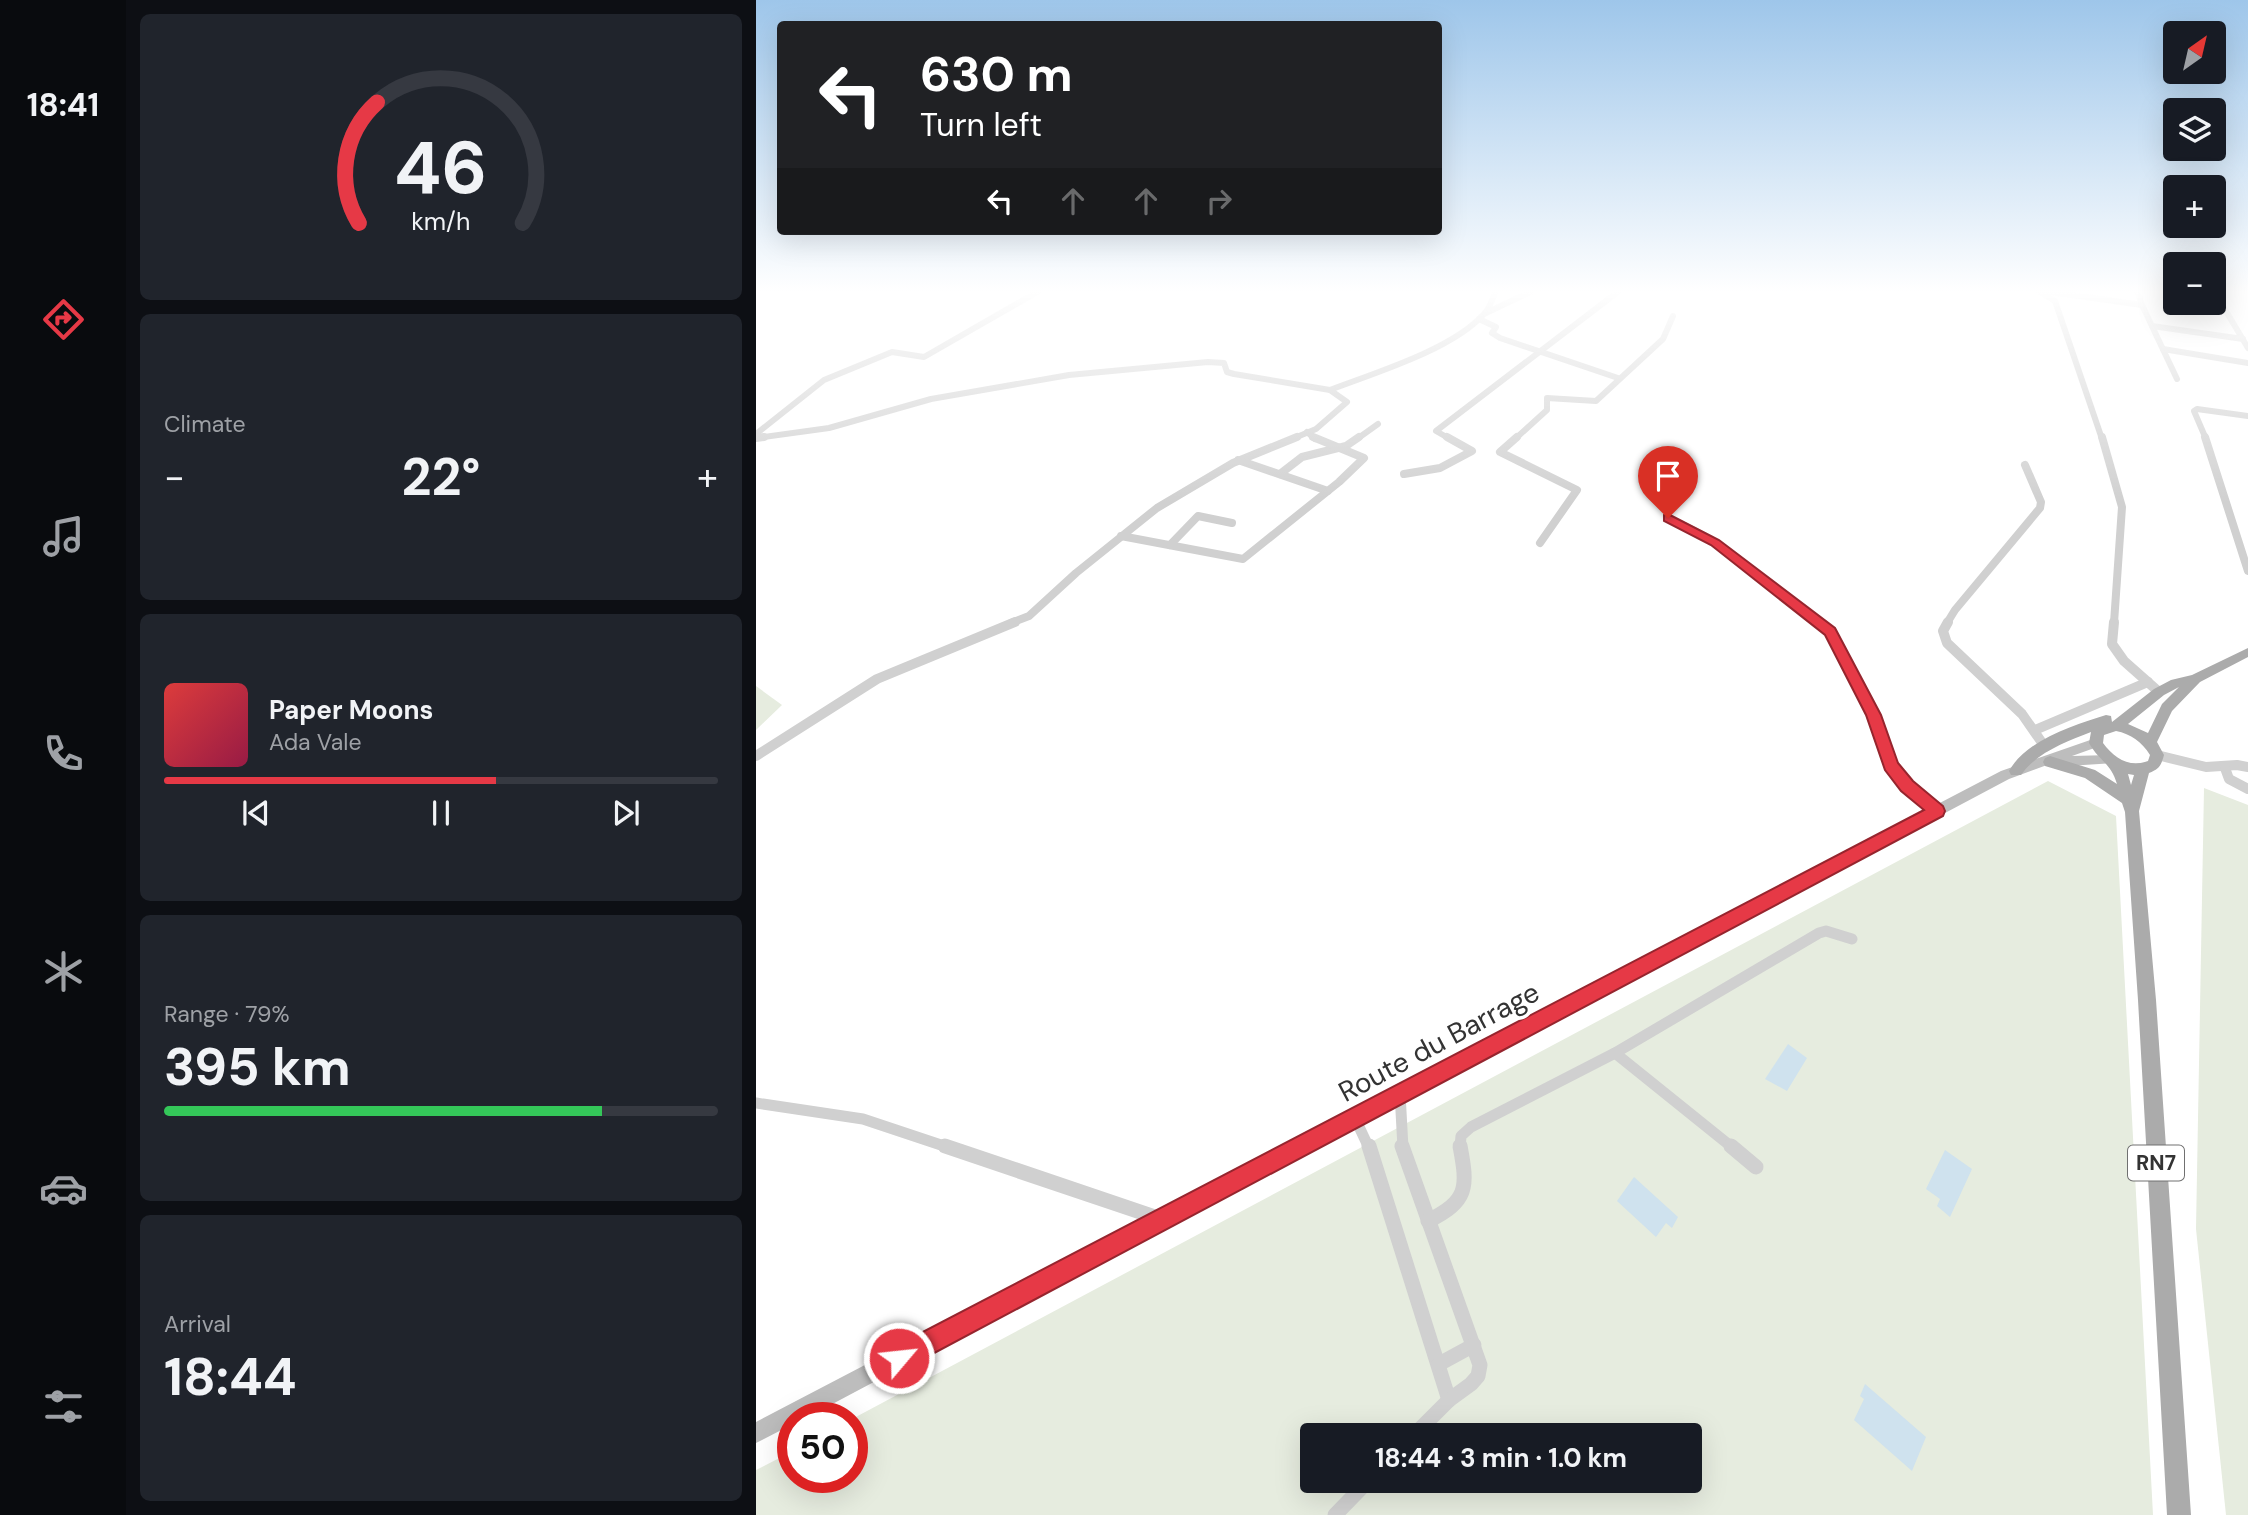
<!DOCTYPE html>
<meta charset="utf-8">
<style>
:root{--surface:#171b24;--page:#20242c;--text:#f1f3f6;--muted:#9ea1a6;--line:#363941;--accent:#e63946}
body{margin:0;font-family:"DM Sans",sans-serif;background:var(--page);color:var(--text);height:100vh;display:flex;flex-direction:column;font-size:26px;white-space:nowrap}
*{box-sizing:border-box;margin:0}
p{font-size:23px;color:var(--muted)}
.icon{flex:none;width:38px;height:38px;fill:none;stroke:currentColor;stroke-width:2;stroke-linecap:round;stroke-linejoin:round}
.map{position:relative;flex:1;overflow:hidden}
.panel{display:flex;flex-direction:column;gap:14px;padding:14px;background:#0d0f14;width:630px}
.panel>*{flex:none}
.hud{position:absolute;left:21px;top:21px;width:665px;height:214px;border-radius:7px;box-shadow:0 7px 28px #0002;background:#202124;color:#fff;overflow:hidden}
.needle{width:46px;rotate:34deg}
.fabs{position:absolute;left:1407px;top:21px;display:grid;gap:14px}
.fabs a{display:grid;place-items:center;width:63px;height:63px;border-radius:7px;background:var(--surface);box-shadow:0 7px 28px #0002;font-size:35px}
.speed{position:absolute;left:21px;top:1402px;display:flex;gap:14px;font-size:35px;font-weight:700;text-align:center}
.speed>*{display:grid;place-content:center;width:91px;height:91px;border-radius:50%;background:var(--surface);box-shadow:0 7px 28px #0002;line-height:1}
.speed .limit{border:10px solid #d22;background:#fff;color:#111}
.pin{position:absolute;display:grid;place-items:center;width:60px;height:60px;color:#fff;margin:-72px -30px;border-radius:50% 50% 50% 0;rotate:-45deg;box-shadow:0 0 7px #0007}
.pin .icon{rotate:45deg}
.me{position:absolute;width:77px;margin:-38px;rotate:62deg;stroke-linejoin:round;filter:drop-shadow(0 0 5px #0008)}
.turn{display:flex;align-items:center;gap:24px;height:147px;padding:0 28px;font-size:32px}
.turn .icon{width:91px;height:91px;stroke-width:2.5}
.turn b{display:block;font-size:49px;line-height:60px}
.lanes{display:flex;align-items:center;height:66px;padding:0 28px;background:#0003;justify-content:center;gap:35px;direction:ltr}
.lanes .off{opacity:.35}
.big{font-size:52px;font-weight:700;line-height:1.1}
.panel .tile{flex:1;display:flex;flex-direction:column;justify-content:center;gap:10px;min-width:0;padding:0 24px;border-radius:10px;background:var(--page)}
.panel .dial{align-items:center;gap:0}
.dial svg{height:182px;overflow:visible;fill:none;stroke:var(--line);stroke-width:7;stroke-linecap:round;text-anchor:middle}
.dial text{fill:var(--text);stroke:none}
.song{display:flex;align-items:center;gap:21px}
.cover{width:84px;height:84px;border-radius:10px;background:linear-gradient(135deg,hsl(0 70% 55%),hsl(340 70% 35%))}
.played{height:7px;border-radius:4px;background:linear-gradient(90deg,var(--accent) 60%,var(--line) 60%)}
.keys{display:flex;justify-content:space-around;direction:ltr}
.heat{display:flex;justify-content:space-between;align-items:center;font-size:38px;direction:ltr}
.charge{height:10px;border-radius:5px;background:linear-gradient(90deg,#34c759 79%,var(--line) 0)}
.trip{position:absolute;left:544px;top:1423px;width:402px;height:70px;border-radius:7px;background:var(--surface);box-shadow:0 7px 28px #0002;font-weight:700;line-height:70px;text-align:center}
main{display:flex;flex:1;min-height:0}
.menu{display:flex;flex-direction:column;width:126px;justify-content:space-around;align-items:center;background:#090b0e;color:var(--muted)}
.menu .icon{width:49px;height:49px}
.menu .active{color:var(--accent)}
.menu b{font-size:32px;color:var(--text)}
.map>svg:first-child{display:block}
</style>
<main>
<nav class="menu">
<b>18:41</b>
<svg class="icon active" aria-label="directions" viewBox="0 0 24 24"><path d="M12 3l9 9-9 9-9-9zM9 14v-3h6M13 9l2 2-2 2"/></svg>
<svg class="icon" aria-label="music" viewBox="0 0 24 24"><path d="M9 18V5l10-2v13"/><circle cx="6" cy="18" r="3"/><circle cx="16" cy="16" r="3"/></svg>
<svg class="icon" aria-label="phone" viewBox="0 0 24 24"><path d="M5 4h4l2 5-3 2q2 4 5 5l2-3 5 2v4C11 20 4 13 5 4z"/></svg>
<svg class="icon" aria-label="climate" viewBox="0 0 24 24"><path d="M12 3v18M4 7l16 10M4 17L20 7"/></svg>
<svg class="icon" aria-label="car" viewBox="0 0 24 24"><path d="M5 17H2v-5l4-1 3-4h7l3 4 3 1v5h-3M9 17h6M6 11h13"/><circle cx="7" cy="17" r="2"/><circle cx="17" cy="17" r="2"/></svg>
<svg class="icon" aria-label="filters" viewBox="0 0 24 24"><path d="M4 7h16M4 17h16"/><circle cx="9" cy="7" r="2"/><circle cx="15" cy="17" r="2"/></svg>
</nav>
<section class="panel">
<div class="tile dial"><svg viewBox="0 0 100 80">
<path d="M14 69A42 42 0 1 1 86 69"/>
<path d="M14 69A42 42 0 0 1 22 16" stroke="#e63946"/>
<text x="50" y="56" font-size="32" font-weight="700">46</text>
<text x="50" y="72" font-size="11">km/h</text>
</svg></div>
<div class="tile"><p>Climate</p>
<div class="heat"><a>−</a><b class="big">22°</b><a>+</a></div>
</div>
<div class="tile">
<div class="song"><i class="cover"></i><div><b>Paper Moons</b><p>Ada Vale</p></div></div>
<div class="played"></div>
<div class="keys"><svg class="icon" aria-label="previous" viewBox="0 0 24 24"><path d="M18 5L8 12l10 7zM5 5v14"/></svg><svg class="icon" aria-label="pause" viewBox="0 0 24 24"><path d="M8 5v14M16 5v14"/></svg><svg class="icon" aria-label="next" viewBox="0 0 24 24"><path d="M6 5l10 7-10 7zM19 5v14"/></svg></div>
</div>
<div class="tile"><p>Range · 79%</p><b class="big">395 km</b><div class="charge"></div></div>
<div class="tile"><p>Arrival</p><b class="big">18:44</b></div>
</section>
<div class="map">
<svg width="1492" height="1515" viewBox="0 0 1492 1515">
<rect width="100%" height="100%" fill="#fff"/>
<g fill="#e6ecdf" fill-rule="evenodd">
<polygon points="0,686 26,705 0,730"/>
<path d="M1292,781L1360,816L1397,1515H0V1470L37,1451V1477H96V1419ZM556,1435H934V1480H556Z"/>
<polygon points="1448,788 1492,805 1492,1515 1470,1515 1440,1229"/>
</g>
<g fill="#cfe2ee">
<polygon points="1032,1044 1051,1058 1031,1091 1009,1079"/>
<polygon points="1189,1150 1216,1169 1194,1217 1181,1206 1184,1199 1170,1189"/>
<polygon points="878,1177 922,1217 916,1228 910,1223 900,1237 861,1201"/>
<polygon points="1109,1384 1170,1437 1156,1471 1098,1420 1108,1399 1104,1396"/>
</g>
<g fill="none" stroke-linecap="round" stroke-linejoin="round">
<g stroke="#d0d0d0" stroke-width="6">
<polyline points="1282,291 1299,301 1346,439"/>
<polyline points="1288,291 1386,305 1381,291"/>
<polyline points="1458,291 1492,348"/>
<polyline points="1386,305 1421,379"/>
<polyline points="730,313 776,291"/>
<polyline points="723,319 740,327 736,333 744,338 862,378"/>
<polyline points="1396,326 1487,339"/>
<polyline points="1407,349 1492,363"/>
<path d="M574,390C618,373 695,350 727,315C734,309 736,299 740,291"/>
<polyline points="551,432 559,439"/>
<polyline points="0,434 68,380 136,352 168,357 283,291"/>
<polyline points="0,438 73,428 175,399 313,375 452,362 468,363 471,372 478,374 574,390 591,402 560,429 536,439"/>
<polyline points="601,439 622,424"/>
<polyline points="694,439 680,431 863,291"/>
<polyline points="759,439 791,410 791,398 840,401 907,339 917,316"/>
<polyline points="1450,439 1438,411 1441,409 1492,416"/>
</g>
<g stroke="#d0d0d0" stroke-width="8">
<polyline points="761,437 744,452 821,490 784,543"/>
<polyline points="1346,437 1366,507 1358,623"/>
<polyline points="1449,437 1492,571"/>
<polyline points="0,438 8,437"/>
<polyline points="482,460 572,491"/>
<polyline points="524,474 546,457 590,446 603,437"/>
<polyline points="648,474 684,468 716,451 691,437"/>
<polyline points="913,518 954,539 1064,623"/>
<polyline points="365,536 487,559 583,482 608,458 557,437"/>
<polyline points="414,545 442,516 476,523"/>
<polyline points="255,623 273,616 320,573 401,508 477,463 541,437"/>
<polyline points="1191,623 1199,610 1284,508 1285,502 1269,465"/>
</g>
<g stroke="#d0d0d0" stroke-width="10">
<polyline points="1062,622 1075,632 1118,715 1135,765 1151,786 1181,811"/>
<polyline points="1192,622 1187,631 1191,643 1266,714 1289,747"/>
<polyline points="1358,622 1356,644 1368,661 1403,692"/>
<polyline points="1279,730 1392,682"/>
<polyline points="1401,755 1450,767 1481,765 1492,767"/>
<polyline points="0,756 121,679 259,622"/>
<polyline points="1469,768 1473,779 1492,789"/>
</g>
<g stroke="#d0d0d0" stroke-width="11">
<polyline points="859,1053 977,1148"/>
<polyline points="644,1093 647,1148"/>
<polyline points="0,1103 107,1119 194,1148"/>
<polyline points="598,1116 613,1148"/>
<polyline points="704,1148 705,1136 715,1127 859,1053 1063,933 1070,931 1096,939"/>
</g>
<g stroke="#d0d0d0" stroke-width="15">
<polyline points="189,1146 405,1219"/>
<polyline points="613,1146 693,1400"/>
<polyline points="646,1146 724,1365 722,1376 715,1384 693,1400 658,1435"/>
<polyline points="975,1146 1000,1167"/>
<path d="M672,1221C712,1201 712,1188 704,1146"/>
<polyline points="683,1364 718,1345"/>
<polyline points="579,1515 613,1480"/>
</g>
<polygon fill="#bdbdbd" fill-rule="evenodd" points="1340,738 1344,740 1346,743 1344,746 1316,756 1355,755 1359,757 1361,760 1359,763 1296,767 1291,765 1253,779 50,1418 37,1418 37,1424 0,1443 0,1422 1245,771"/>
<path fill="#ababab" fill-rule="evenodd" d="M1492,648V657L1444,682L1416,711L1401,742L1408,755C1405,766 1403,769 1393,773L1383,811L1400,1000L1435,1515H1411L1382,1000L1369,812L1366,803L1329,778L1289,766L1287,762L1289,758L1294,756L1339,770L1361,784C1355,763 1343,761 1333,743L1335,732C1310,742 1281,752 1265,775H1255L1253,771C1270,740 1318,725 1350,715L1355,716L1356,722L1398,689L1415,680L1436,675ZM1423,687L1406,704L1392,733L1372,724L1408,695ZM1360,731C1375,734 1386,742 1394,755L1392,761C1373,768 1358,758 1347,743L1348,735ZM1372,774L1378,775L1375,785Z"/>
</g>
<linearGradient id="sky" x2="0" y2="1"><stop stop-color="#9ec6ea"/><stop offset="0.58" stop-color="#fff"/><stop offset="1" stop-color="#fff" stop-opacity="0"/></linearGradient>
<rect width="1492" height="503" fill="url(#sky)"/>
<polygon fill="#e63946" stroke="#96252e" stroke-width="2" points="912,514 963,540 1079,628 1125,715 1142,763 1157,781 1187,806 1189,811 1187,816 152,1367 143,1370 134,1367 130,1358 134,1349 1168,810 1145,791 1129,770 1110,715 1069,635 955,545 908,521 908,515"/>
<g text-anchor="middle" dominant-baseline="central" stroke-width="7" stroke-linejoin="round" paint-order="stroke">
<rect fill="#fff" stroke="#707070" stroke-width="2" x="1372" y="1145.5" width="56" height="35" rx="5"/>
<g font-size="21" font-weight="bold" fill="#333">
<text x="1400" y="1163">RN7</text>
</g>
<g font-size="28" fill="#333" stroke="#fff">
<text transform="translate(683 1042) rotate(-28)">Route du Barrage</text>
</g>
</g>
</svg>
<div class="fabs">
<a><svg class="needle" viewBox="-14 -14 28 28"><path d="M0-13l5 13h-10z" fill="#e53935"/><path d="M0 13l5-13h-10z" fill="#9ea1a6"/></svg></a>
<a><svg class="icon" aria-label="layers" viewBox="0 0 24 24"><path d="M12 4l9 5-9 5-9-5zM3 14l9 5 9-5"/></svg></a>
<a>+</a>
<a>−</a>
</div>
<div class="speed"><div class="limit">50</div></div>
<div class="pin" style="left:912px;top:518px;background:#d93025"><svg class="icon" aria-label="arrive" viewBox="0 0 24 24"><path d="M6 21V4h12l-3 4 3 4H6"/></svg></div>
<svg class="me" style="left:143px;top:1358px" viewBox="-20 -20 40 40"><circle r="17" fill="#e63946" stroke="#fff" stroke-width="3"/><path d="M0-11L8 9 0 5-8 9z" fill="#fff"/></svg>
<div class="trip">18:44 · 3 min · 1.0 km</div>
<div class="hud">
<div class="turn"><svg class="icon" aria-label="left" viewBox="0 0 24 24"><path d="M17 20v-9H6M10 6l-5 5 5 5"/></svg><div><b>630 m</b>Turn left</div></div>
<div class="lanes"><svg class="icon" aria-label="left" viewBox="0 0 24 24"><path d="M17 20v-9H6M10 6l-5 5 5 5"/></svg><svg class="icon off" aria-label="ahead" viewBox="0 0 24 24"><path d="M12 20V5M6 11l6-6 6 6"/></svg><svg class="icon off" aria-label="ahead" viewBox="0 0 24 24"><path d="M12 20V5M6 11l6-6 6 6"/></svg><svg class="icon off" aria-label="right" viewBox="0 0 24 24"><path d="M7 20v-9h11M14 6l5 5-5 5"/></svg></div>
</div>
</div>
</main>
